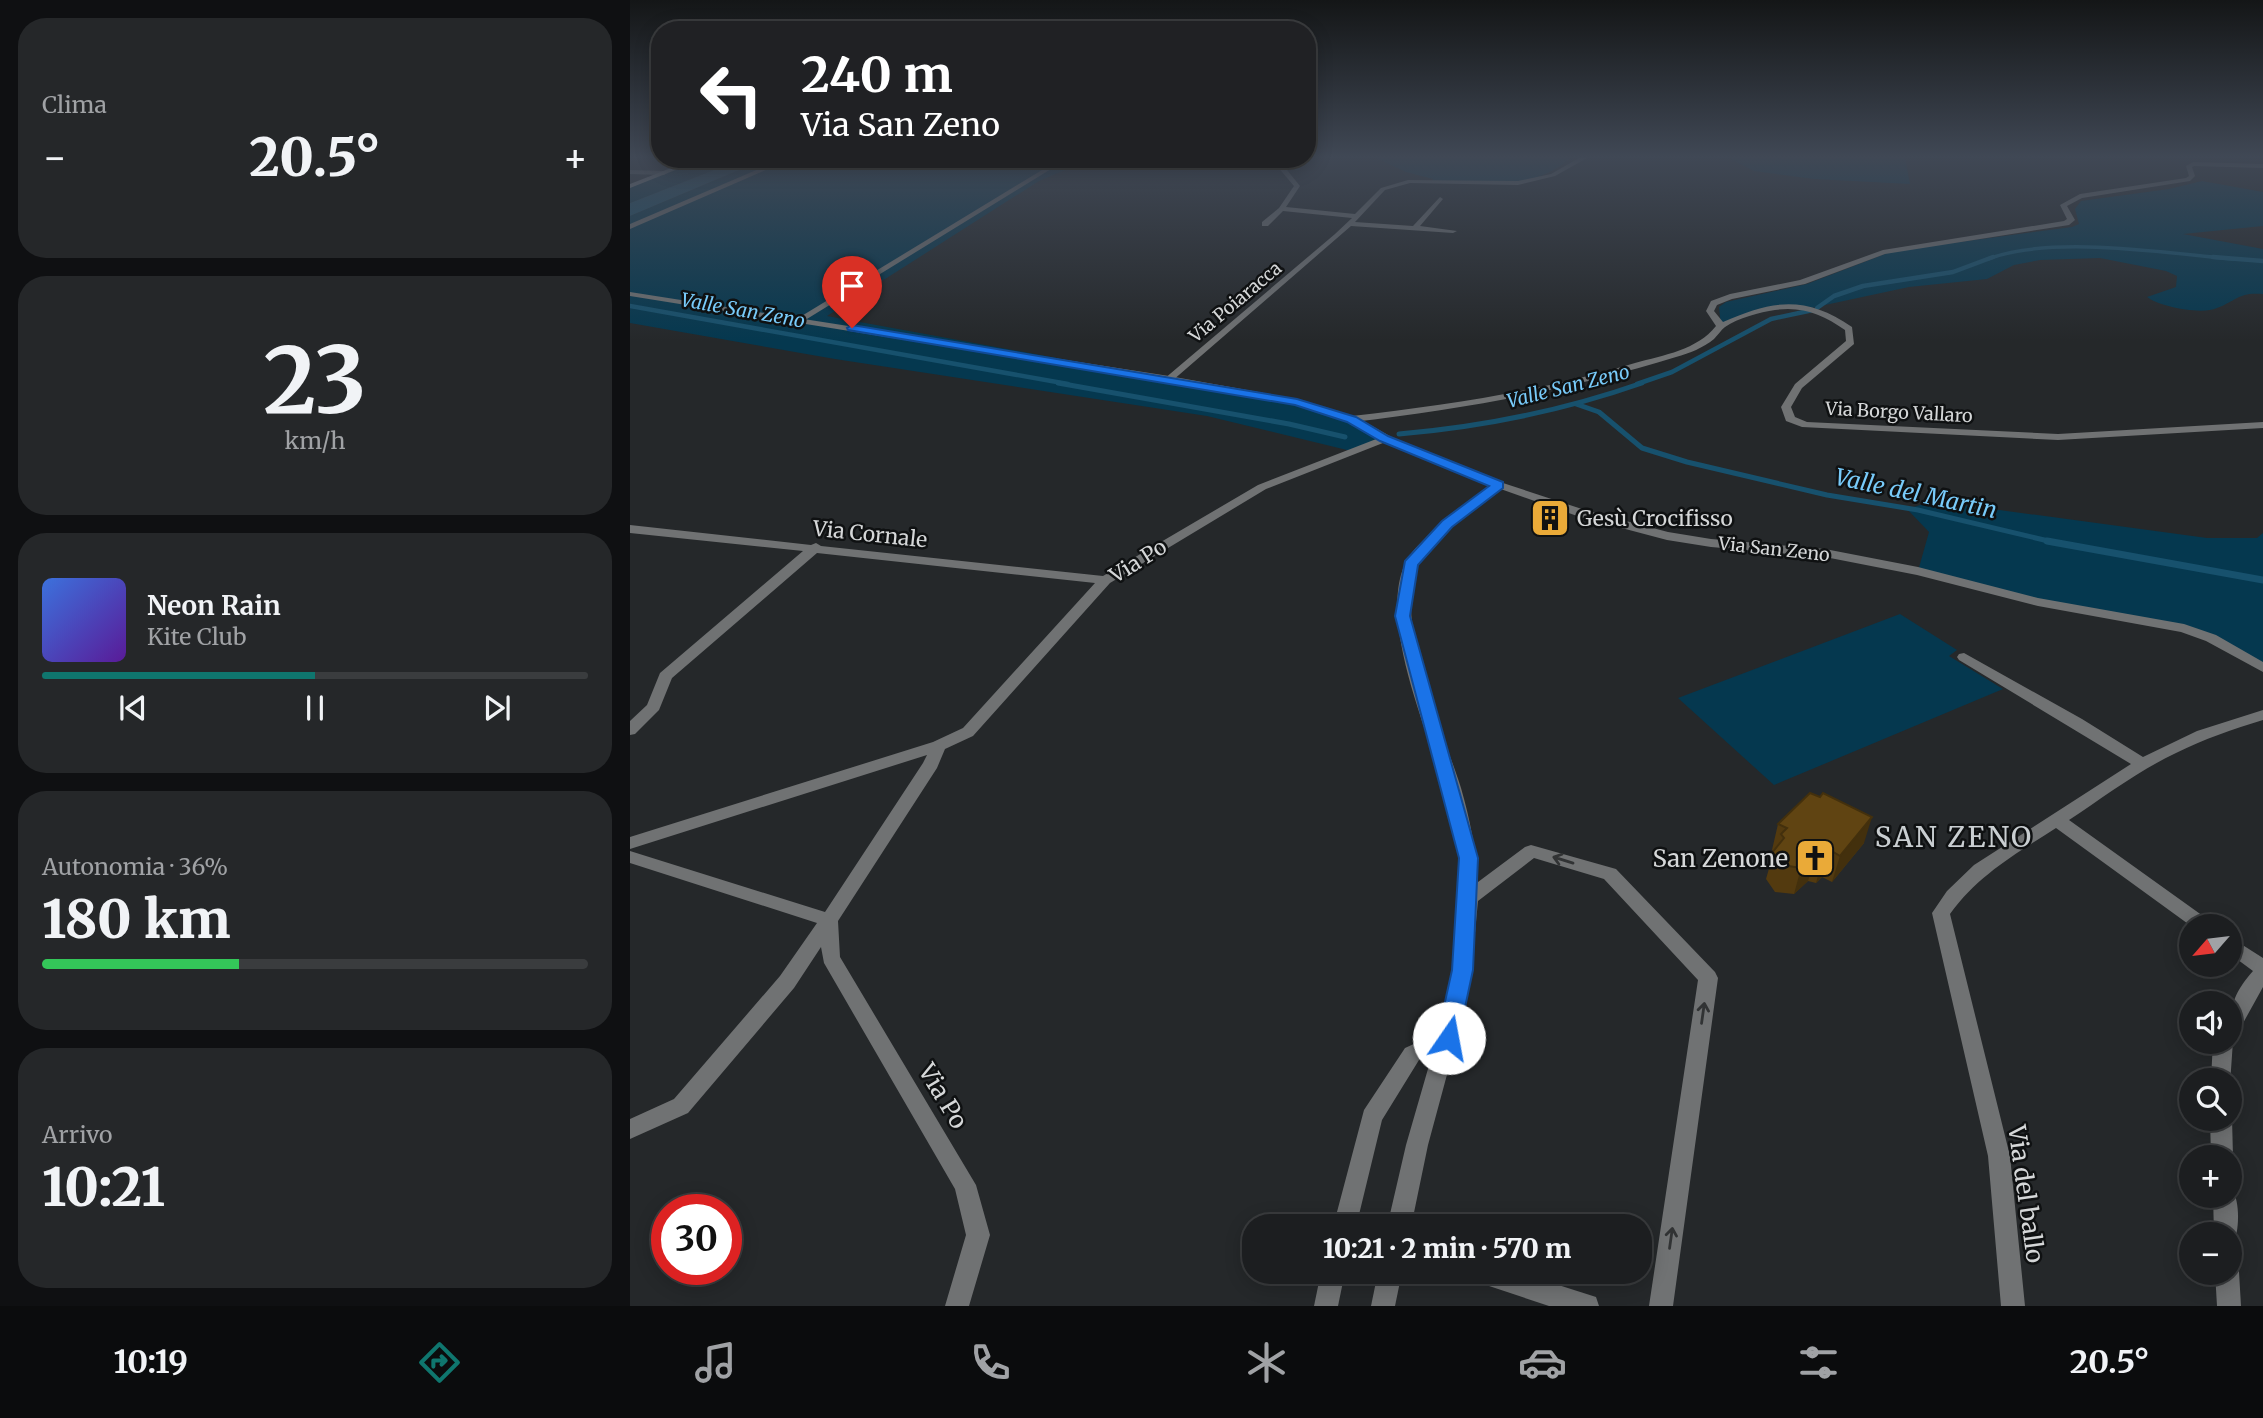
<!DOCTYPE html>
<html lang="it">
<meta charset="utf-8">
<style>
:root{--surface:#1c1e20;--page:#252729;--text:#f1f3f6;--muted:#a0a2a5;--line:#3a3c3e;--accent:#0f766e}
body{margin:0;font-family:Merriweather,serif;background:var(--page);color:var(--text);height:100vh;display:flex;flex-direction:column;font-size:26px;white-space:nowrap}
*{box-sizing:border-box;margin:0}
p{font-size:23px;color:var(--muted)}
.icon{flex:none;width:38px;height:38px;fill:none;stroke:currentColor;stroke-width:2;stroke-linecap:round;stroke-linejoin:round}
.map{position:relative;flex:1;overflow:hidden}
.sheet{display:flex;flex-direction:column;gap:18px;padding:18px;background:#0f1012;width:630px}
.sheet>*{flex:none}
.hud{position:absolute;left:21px;top:21px;width:665px;height:147px;border-radius:28px;box-shadow:0 4px 18px #0003,0 0 0 2px var(--line);background:#202124;color:#fff;overflow:hidden}
.needle{width:46px;rotate:242deg}
.tools{position:absolute;left:1549px;top:914px;display:grid;gap:14px}
.tools a{display:grid;place-items:center;width:63px;height:63px;border-radius:50%;background:var(--surface);box-shadow:0 4px 18px #0003,0 0 0 2px var(--line);font-size:35px}
.speed{position:absolute;left:21px;top:1194px;display:flex;gap:14px;font-size:35px;font-weight:700;text-align:center}
.speed>*{display:grid;place-content:center;width:91px;height:91px;border-radius:50%;background:var(--surface);box-shadow:0 4px 18px #0003,0 0 0 2px var(--line);line-height:1}
.speed .limit{border:10px solid #d22;background:#fff;color:#111}
.pin{position:absolute;display:grid;place-items:center;width:60px;height:60px;color:#fff;margin:-72px -30px;border-radius:50% 50% 50% 0;rotate:-45deg;box-shadow:0 0 7px #0007}
.pin .icon{rotate:45deg}
.me{position:absolute;width:77px;margin:-38px;rotate:12deg;stroke-linejoin:round;filter:drop-shadow(0 0 5px #0008)}
.turn{display:flex;align-items:center;gap:24px;height:147px;padding:0 35px;font-size:32px}
.turn .icon{width:91px;height:91px;stroke-width:2.5}
.turn b{display:block;font-size:49px;line-height:60px}
.big{font-size:52px;font-weight:800;line-height:1.1}
.sheet .card{flex:1;display:flex;flex-direction:column;justify-content:center;gap:10px;min-width:0;padding:0 24px;border-radius:28px;background:var(--page)}
.sheet .dial{align-items:center;gap:0}
.dial b{font-size:91px;line-height:1}
.song{display:flex;align-items:center;gap:21px}
.cover{width:84px;height:84px;border-radius:10px;background:linear-gradient(135deg,hsl(220 70% 55%),hsl(270 70% 35%))}
.played{height:7px;border-radius:4px;background:linear-gradient(90deg,var(--accent) 50%,var(--line) 50%)}
.keys{display:flex;justify-content:space-around;direction:ltr}
.heat{display:flex;justify-content:space-between;align-items:center;font-size:38px;direction:ltr}
.charge{height:10px;border-radius:5px;background:linear-gradient(90deg,#34c759 36%,var(--line) 0)}
.trip{position:absolute;left:612px;top:1214px;width:410px;height:70px;border-radius:28px;background:var(--surface);box-shadow:0 4px 18px #0003,0 0 0 2px var(--line);font-weight:800;line-height:70px;text-align:center}
.tab-bar{display:flex;height:112px;justify-content:space-around;align-items:center;background:#0b0c0d;color:var(--muted)}
.tab-bar .icon{width:49px;height:49px}
.tab-bar .selected{color:var(--accent)}
.tab-bar b{font-size:32px;color:var(--text)}
main{display:flex;flex:1;min-height:0}
.map>svg:first-child{display:block}
</style>
<main>
<section class="sheet">
<div class="card"><p>Clima</p>
<div class="heat"><a>−</a><b class="big">20.5°</b><a>+</a></div>
</div>
<div class="card dial"><b>23</b><p>km/h</p></div>
<div class="card">
<div class="song"><i class="cover"></i><div><b>Neon Rain</b><p>Kite Club</p></div></div>
<div class="played"></div>
<div class="keys"><svg class="icon" aria-label="previous" viewBox="0 0 24 24"><path d="M18 5L8 12l10 7zM5 5v14"/></svg><svg class="icon" aria-label="pause" viewBox="0 0 24 24"><path d="M8 5v14M16 5v14"/></svg><svg class="icon" aria-label="next" viewBox="0 0 24 24"><path d="M6 5l10 7-10 7zM19 5v14"/></svg></div>
</div>
<div class="card"><p>Autonomia · 36%</p><b class="big">180 km</b><div class="charge"></div></div>
<div class="card"><p>Arrivo</p><b class="big">10:21</b></div>
</section>
<div class="map">
<svg width="1633" height="1306" viewBox="0 0 1633 1306">
<rect width="100%" height="100%" fill="#25282a"/>
<g fill="#05384f">
<path d="M746,158H940C902,193 849,182 802,181L803,179L776,172Z"/>
<polygon points="1099,158 1275,158 1280,184 1184,179 1124,171"/>
<polygon points="70,159 112,159 0,203 0,186"/>
<polygon points="135,159 484,159 435,170 409,181 197,316 667,402 722,419 754,439 721,451 577,416 205,359 0,323 0,216"/>
<path d="M1572,181L1633,192V226L1553,234L1633,249V294C1608,292 1608,300 1587,308C1572,315 1530,307 1517,297L1546,287L1547,276L1536,271L1470,258L1410,260L1384,265L1357,279L1279,287L1181,308L1138,307L1091,326L1089,307L1096,302L1177,284L1263,251L1442,227L1449,224L1445,209L1451,201L1539,189Z"/>
<polygon points="1303,501 1577,538 1627,538 1633,533 1633,668 1554,628 1408,602 1288,571 1299,532 1277,509"/>
<polygon points="1270,614 1327,650 1319,656 1373,689 1144,785 1048,698"/>
</g>
<polygon fill="#17516d" points="112,159 135,159 0,216 0,203"/>
<g fill="none" stroke-linecap="round" stroke-linejoin="round">
<path stroke="#17516d" stroke-width="3.5" d="M1358,259C1420,235 1536,253 1603,259"/>
<g stroke="#17516d" stroke-width="4.5">
<polyline points="1583,257 1633,261"/>
<polyline points="0,306 438,384"/>
<polyline points="1187,308 1204,296 1233,286 1323,272 1363,257"/>
<polyline points="1007,384 1042,372 1141,319 1183,310"/>
</g>
<g stroke="#17516d" stroke-width="5">
<polyline points="428,383 659,424 715,437"/>
<polyline points="946,404 969,412 1012,448 1057,462 1197,495 1288,510 1427,543"/>
<path d="M769,434C851,427 935,410 1012,383"/>
</g>
<polyline stroke="#17516d" stroke-width="7" points="1417,541 1633,580"/>
<g fill="#707273" fill-rule="evenodd">
<polygon points="949,158 957,158 925,176 888,185 780,183 755,190 725,222 783,226 810,197 813,199 790,226 827,231 823,233 721,226 542,381 534,379 705,234 722,218 653,211 638,226 632,226 632,222 649,208 664,186 641,159 648,159 670,186 656,207 725,214 751,188 778,180 888,181 921,174"/>
<polygon points="152,159 161,159 0,229 0,224"/>
<polygon points="447,159 459,159 421,169 172,322 165,320 417,167"/>
<path d="M1563,162L1633,164V168L1564,166L1562,167L1565,176L1560,181L1452,198L1437,206L1445,220L1439,225L1255,254L1175,284L1102,299L1087,305L1084,311L1093,322C1142,300 1176,295 1222,327L1224,344L1172,388L1161,407L1165,417L1177,422L1428,434L1633,422V428L1428,440L1172,427L1156,421L1151,407L1165,384L1216,341L1215,330C1193,315 1173,306 1145,310C1130,312 1108,318 1095,327C1091,330 1088,335 1084,339C1073,348 1060,353 1046,357C938,390 834,409 722,422L717,419L722,416C818,405 913,391 1005,363C1034,355 1067,350 1086,326L1076,311L1081,301L1100,294L1170,280L1253,250L1434,221L1437,219L1430,205L1450,194L1556,178L1559,176L1556,166Z"/>
<polygon points="0,170 34,171 37,173 34,175 0,174"/>
<polygon points="754,436 759,439 758,441 636,489 480,583 343,736 315,749 307,768 208,921 210,957 346,1185 360,1235 339,1306 315,1306 336,1235 325,1189 194,963 191,947 164,988 58,1113 0,1139 0,1119 44,1099 150,976 187,923 0,863 0,851 195,912 293,763 297,755 0,849 0,837 303,742 333,728 465,583 187,553 42,678 29,710 5,734 0,735 0,721 17,705 30,673 173,551 0,533 0,525 181,545 186,543 191,546 473,576 628,485"/>
<path d="M869,482L873,483V487C852,503 795,542 787,566C764,627 812,728 831,788C840,819 846,850 848,882L895,847L901,845L986,869L1085,972L1088,978L1043,1306H1019L1068,980L974,879L904,858L848,901L842,964L828,1035L829,1038L825,1045L798,1145L781,1227H757L776,1145L802,1055L789,1060L752,1120L726,1227H703L734,1110L775,1048L808,1033C822,976 837,914 829,855C826,832 821,810 814,787C797,729 750,625 774,566C782,547 803,532 818,519C833,507 851,488 869,482Z"/>
<path d="M1334,653L1452,719L1513,757L1567,731L1633,710V720C1603,729 1574,739 1546,753C1508,771 1474,797 1439,820L1580,921L1583,926H1561L1426,828C1387,853 1348,875 1320,914L1380,1156L1395,1306H1371L1358,1156L1302,913L1317,891L1344,865L1501,764L1329,660L1327,657L1329,654Z"/>
<path d="M1600,937L1633,958V987L1607,1034L1601,1036L1603,1041L1600,1084V1080H1581L1583,1041H1600C1600,1009 1601,996 1623,971L1600,954Z"/>
<polygon points="1600,1113 1602,1118 1603,1157 1600,1164 1600,1157 1581,1157 1580,1118 1600,1118"/>
<path d="M1600,1186C1610,1197 1610,1228 1604,1242L1600,1244V1234H1584L1583,1195H1600Z"/>
<polygon points="1600,1261 1605,1264 1609,1272 1611,1306 1587,1306 1585,1272 1600,1272"/>
<polygon points="691,1272 715,1272 708,1306 684,1306"/>
<polygon points="748,1272 772,1272 765,1306 741,1306"/>
<polygon points="837,1272 888,1272 966,1297 969,1306 919,1306 841,1280"/>
</g>
<polygon fill="#707273" fill-rule="evenodd" points="0,292 539,376 667,399 726,417 774,444 873,483 958,511 1038,532 1081,539 1195,549 1288,567 1408,598 1554,624 1586,635 1633,662 1633,672 1576,641 1551,632 1408,606 1287,575 1195,557 1081,547 1037,540 950,517 865,487 766,448 718,421 665,405 539,382 0,296"/>
<polygon fill="#999c9d" fill-rule="evenodd" points="64,159 73,159 0,188 0,184"/>
</g>
<polygon fill="#533a0f" points="1148,824 1234,843 1202,882 1192,877 1186,883 1178,881 1164,894 1145,892 1136,879 1144,851 1142,850"/>
<g fill="#43300d">
<polygon points="1242,817 1234,843 1202,882 1210,856"/>
<polygon points="1200,850 1192,877 1186,883 1193,857"/>
<polygon points="1186,854 1178,881 1164,894 1171,868"/>
</g>
<polygon fill="#604412" stroke="#43300d" stroke-width="2" points="1180,793 1190,797 1193,793 1242,817 1210,856 1200,850 1193,857 1186,854 1171,868 1152,865 1142,853 1154,838 1151,834 1157,828 1148,824"/>
<defs><path id="oneway-shaft" d="M-6 0H5M1.5-3L5.5 0L1.5 3" fill="none" stroke-width="1.6" stroke-linecap="round" stroke-linejoin="round" transform="scale(1.75)"/></defs>
<g stroke="#313334">
<use href="#oneway-shaft" transform="translate(933 860) rotate(-163)"/>
<use href="#oneway-shaft" transform="translate(1073 1013) rotate(-82)"/>
<use href="#oneway-shaft" transform="translate(1041 1238) rotate(-82)"/>
</g>
<linearGradient id="sky" x2="0" y2="1"><stop stop-color="#141617"/><stop offset="0.46" stop-color="#404855"/><stop offset="1" stop-color="#404855" stop-opacity="0"/></linearGradient>
<rect width="1633" height="341" fill="url(#sky)"/>
<polygon fill="#1a73e8" stroke="#114b97" stroke-width="2" points="222,325 667,399 726,417 758,436 873,482 873,488 822,527 788,565 780,616 848,858 843,970 827,1045 819,1048 811,1045 807,1038 822,970 829,858 765,616 775,561 812,521 859,486 750,441 717,422 665,405 218,330 217,328"/>
<defs>
<g id="building-square" transform="scale(2.0125)"><rect x="-9" y="-9" width="18" height="18" rx="4" fill="#eaaa38" stroke="#0f1112"/><path d="M-4-6H4V6H1V3H-1V6H-4ZM-2.5-4.3h1.7v1.8h-1.7ZM.8-4.3h1.7v1.8H.8ZM-2.5-1h1.7V.8h-1.7ZM.8-1h1.7V.8H.8Z" fill="#111"/></g>
<g id="church-square" transform="scale(2.0125)"><rect x="-9" y="-9" width="18" height="18" rx="4" fill="#eaaa38" stroke="#0f1112"/><path d="M-1.2-6h2.4v3.5h3.3v2.4h-3.3V6h-2.4V-.1h-3.3v-2.4h3.3Z" fill="#111"/></g>
</defs>
<g fill-rule="evenodd">
<use href="#building-square" x="920" y="518"/>
<use href="#church-square" x="1185" y="858"/>
</g>
<g text-anchor="middle" dominant-baseline="central" stroke-width="5" stroke-linejoin="round" paint-order="stroke">
<g font-size="18" fill="#d5d7d8" stroke="#0f1112">
<text transform="translate(605 302) rotate(-40)">Via Poiaracca</text>
<text transform="translate(1269 412) rotate(3)">Via Borgo Vallaro</text>
<text transform="translate(1144 549) rotate(6)">Via San Zeno</text>
</g>
<g font-size="19" font-style="italic" fill="#78cbfa" stroke="#0f1112">
<text transform="translate(113 310) rotate(10)">Valle San Zeno</text>
<text transform="translate(938 386) rotate(-14)">Valle San Zeno</text>
</g>
<g font-size="21" fill="#d5d7d8" stroke="#0f1112" text-anchor="start">
<text x="947" y="518">Gesù Crocifisso</text>
</g>
<g font-size="21" fill="#d5d7d8" stroke="#0f1112">
<text transform="translate(240 534) rotate(6)">Via Cornale</text>
<text transform="translate(508 561) rotate(-32)">Via Po</text>
</g>
<g font-size="23" font-style="italic" fill="#78cbfa" stroke="#0f1112">
<text transform="translate(1286 493) rotate(12)">Valle del Martin</text>
</g>
<g font-size="24" fill="#d5d7d8" stroke="#0f1112" text-anchor="end">
<text x="1158" y="858">San Zenone</text>
</g>
<g font-size="24" fill="#d5d7d8" stroke="#0f1112">
<text transform="translate(313 1096) rotate(59)">Via Po</text>
<text transform="translate(1396 1194) rotate(82)">Via del ballo</text>
</g>
<g font-size="28" letter-spacing="2" fill="#c9ced1" stroke="#0f1112">
<text x="1324" y="837">SAN ZENO</text>
</g>
</g>
</svg>
<div class="tools">
<a><svg class="needle" viewBox="-14 -14 28 28"><path d="M0-13l5 13h-10z" fill="#e53935"/><path d="M0 13l5-13h-10z" fill="#a0a2a5"/></svg></a>
<a><svg class="icon" aria-label="sound" viewBox="0 0 24 24"><path d="M4 9h4l5-4v14l-5-4H4zM17 9q2 3 0 6"/></svg></a>
<a><svg class="icon" aria-label="search" viewBox="0 0 24 24"><circle cx="10" cy="10" r="6"/><path d="M15 15l6 6"/></svg></a>
<a>+</a>
<a>−</a>
</div>
<div class="speed"><div class="limit">30</div></div>
<div class="pin" style="left:222px;top:328px;background:#d93025"><svg class="icon" aria-label="arrive" viewBox="0 0 24 24"><path d="M6 21V4h12l-3 4 3 4H6"/></svg></div>
<svg class="me" style="left:819px;top:1038px" viewBox="-20 -20 40 40"><circle r="19" fill="#fff"/><path d="M0-13L10 11 0 6-10 11z" fill="#1a73e8"/></svg>
<div class="trip">10:21 · 2 min · 570 m</div>
<div class="hud">
<div class="turn"><svg class="icon" aria-label="left" viewBox="0 0 24 24"><path d="M17 20v-9H6M10 6l-5 5 5 5"/></svg><div><b>240 m</b>Via San Zeno</div></div>
</div>
</div>
</main>
<nav class="tab-bar">
<b>10:19</b>
<svg class="icon selected" aria-label="directions" viewBox="0 0 24 24"><path d="M12 3l9 9-9 9-9-9zM9 14v-3h6M13 9l2 2-2 2"/></svg>
<svg class="icon" aria-label="music" viewBox="0 0 24 24"><path d="M9 18V5l10-2v13"/><circle cx="6" cy="18" r="3"/><circle cx="16" cy="16" r="3"/></svg>
<svg class="icon" aria-label="phone" viewBox="0 0 24 24"><path d="M5 4h4l2 5-3 2q2 4 5 5l2-3 5 2v4C11 20 4 13 5 4z"/></svg>
<svg class="icon" aria-label="climate" viewBox="0 0 24 24"><path d="M12 3v18M4 7l16 10M4 17L20 7"/></svg>
<svg class="icon" aria-label="car" viewBox="0 0 24 24"><path d="M5 17H2v-5l4-1 3-4h7l3 4 3 1v5h-3M9 17h6M6 11h13"/><circle cx="7" cy="17" r="2"/><circle cx="17" cy="17" r="2"/></svg>
<svg class="icon" aria-label="filters" viewBox="0 0 24 24"><path d="M4 7h16M4 17h16"/><circle cx="9" cy="7" r="2"/><circle cx="15" cy="17" r="2"/></svg>
<b>20.5°</b>
</nav>
